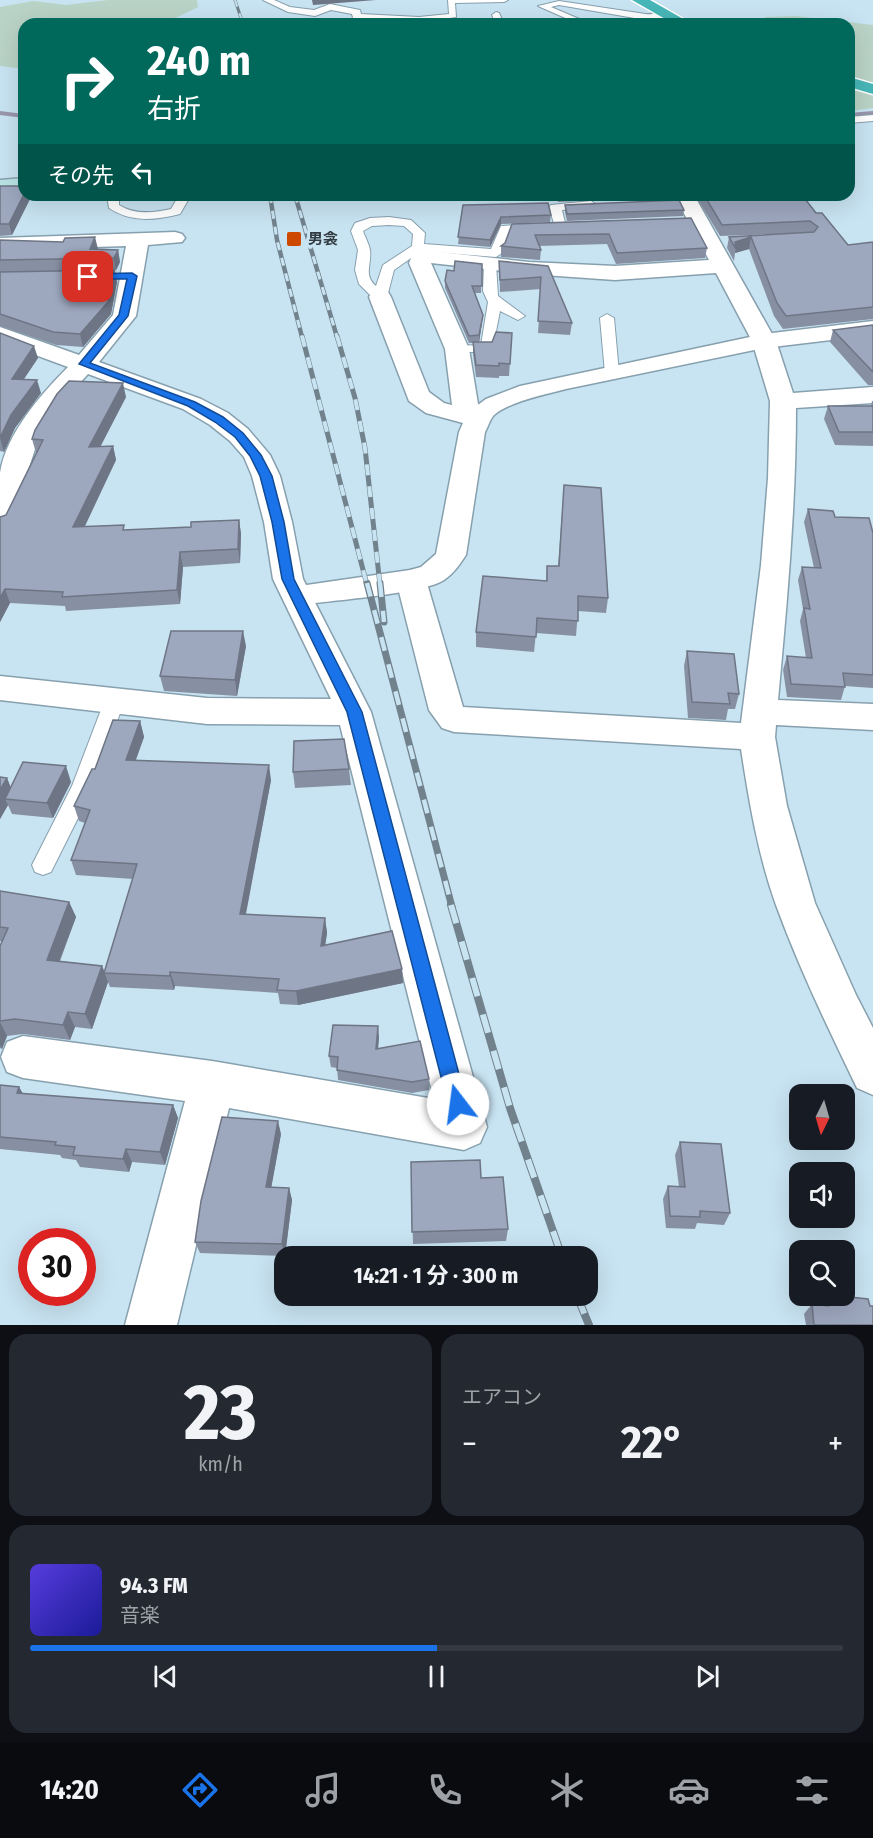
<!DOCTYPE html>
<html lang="ja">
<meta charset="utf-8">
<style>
:root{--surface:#171b24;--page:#242831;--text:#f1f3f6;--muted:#9ea1a6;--line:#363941;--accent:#1a73e8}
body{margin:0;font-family:"Fira Sans Condensed","Noto Sans JP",sans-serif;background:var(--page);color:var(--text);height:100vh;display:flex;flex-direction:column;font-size:22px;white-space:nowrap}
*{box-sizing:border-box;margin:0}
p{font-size:20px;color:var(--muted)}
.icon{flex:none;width:33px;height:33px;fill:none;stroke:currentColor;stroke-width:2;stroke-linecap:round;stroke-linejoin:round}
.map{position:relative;height:1325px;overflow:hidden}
.side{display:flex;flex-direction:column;gap:9px;padding:9px;background:#0d0f14;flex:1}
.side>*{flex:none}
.hud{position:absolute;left:18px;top:18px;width:837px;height:183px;border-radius:18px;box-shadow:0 6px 24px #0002;background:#00695c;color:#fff;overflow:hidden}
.needle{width:39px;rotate:185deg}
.controls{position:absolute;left:789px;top:1084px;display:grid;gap:12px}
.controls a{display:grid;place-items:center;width:66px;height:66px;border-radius:12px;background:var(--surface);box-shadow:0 6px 24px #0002;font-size:30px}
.speed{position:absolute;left:18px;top:1228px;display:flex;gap:12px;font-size:30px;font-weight:700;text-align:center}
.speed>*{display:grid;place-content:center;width:78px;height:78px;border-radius:50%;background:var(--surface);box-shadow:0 6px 24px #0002;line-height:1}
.speed .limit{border:9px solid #d22;background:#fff;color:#111}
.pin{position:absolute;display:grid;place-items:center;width:51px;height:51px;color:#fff;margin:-26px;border-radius:12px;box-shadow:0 3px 9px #0006}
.me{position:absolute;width:66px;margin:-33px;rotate:345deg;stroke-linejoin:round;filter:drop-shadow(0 0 4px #0008)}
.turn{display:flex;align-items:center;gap:21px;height:126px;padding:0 30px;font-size:27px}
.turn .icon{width:78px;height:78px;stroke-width:2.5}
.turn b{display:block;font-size:42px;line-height:51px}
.then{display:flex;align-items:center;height:57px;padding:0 30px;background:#0003;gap:12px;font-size:22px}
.big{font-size:45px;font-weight:700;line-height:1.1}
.side .card{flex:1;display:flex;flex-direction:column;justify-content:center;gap:9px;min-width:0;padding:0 21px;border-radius:18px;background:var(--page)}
.side .dial{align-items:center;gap:0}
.dial b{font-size:78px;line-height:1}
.song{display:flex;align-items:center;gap:18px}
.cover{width:72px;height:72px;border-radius:9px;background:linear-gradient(135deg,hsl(250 70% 55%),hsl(240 70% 35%))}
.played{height:6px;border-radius:3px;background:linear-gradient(90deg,var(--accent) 50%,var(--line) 50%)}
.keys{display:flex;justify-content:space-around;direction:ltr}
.heat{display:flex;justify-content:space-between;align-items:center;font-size:33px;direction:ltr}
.side .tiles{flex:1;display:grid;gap:9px;grid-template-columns:1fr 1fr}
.card:last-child{grid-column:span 2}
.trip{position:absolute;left:274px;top:1246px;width:324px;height:60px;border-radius:18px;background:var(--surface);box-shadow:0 6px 24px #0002;font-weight:700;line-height:60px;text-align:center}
.tabs{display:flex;height:96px;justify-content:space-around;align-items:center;background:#090b0e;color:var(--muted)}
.tabs .icon{width:42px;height:42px}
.tabs .on{color:var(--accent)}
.tabs b{font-size:27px;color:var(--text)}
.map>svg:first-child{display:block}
</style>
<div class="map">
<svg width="873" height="1325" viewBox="0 0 873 1325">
<rect width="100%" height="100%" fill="#c8e3f2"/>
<g fill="#b9d3c6">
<polygon points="108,0 197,0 198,7 163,24 24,24 24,69 0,66 0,7 33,1 66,5"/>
<polygon points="796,16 873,25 873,108 849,111 849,24 752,24 766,17"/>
</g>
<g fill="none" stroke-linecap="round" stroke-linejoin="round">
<g fill="#9996ac" fill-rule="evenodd">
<polygon points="0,111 24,114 24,118 0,115"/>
<polygon points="873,111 873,115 849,117 849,113"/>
</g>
<g stroke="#87a0ae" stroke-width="2">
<g id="service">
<polygon points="263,0 274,0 290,7 314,10 330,4 360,10 361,14 419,17 449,14 448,0 508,0 504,2 455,3 456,17 419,23 356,19 353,18 352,14 331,10 315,16 288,12"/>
<polygon points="559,1 652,15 656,18 652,21 559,5 551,7 591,24 579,24 538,6"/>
<polygon points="496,12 499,13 504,24 496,24 492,15"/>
<polygon points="873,115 873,121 849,123 849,117"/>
<path d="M107,195H119V205C135,215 154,213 171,209L179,195H191L180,214C156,220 131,223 109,208Z"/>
<polygon points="591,201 597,205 595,207 562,210 566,227 564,230 556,230 549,207 551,205"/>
<path d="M389,217L411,220L425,233L424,244L491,249L501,226L535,224L541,228L535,232H510L502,253L496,257L421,251L394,270L387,297L380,301L375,300L359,284L355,270L358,250L351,231L355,223L370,218ZM389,225L404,226L413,234L412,246L383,265L376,286C363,275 372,264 370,250C369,244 365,237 363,231L372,226Z"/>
<polygon points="490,260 496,264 498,296 525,316 518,320 500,311 492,352 452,352 450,349 452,346 481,345 488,302 483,291 484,264"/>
<polygon points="607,314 614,318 619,373 612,377 605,373 600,318"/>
<polygon points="114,695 121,697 124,702 94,786 51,872 43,875 35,872 32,865 72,786 104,702 107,697"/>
</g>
</g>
<g stroke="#87a0ae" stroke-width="3">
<g id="minor">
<polygon points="666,11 671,12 673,15 671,18 659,21 658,24 644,24 647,15"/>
<path d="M674,195H694L776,341L793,393L873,387V403L796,408C796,506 787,603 778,700L873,704V730L776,725L775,737L787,806L815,903L856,995L873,1028V1095L857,1088C828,1028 799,968 776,905C758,855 749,801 741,749L454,732L442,728L429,710L396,580L400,573L411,570L422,573L426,580L463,707L741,723L761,565L768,478L770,401L752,341L716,273L615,280L529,274L431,263L469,349L478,404L490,419L486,425L477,427L468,425L452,405L445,349L409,263L414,251L422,250L529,262L615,266L709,260Z"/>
<path d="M175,232L182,234L185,238L182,242L148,245L136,316L99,362L201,399L228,413L248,429L270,455L280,476L292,522L303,579L371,712L487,1127L480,1143L464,1150L229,1108L177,1325H125L185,1101L23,1078L7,1072L1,1057L7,1042L23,1036L212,1061L434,1099L340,725L207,724L0,700V676L207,698L331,699L273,579L264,522L252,476L244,457L230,441L210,425L183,409L88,374L59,406L37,443L23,486L19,510L10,527L0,530C0,512 0,491 0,473C6,434 41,394 68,367L0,342V327L79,355L113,315L126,246L0,250V238Z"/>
</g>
</g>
<g stroke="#87a0ae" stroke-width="3">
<path id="tertiary" d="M380,290L388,292L391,297L429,392L444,403L471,410L486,399L520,386L764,334L873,321V335L764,348L566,389C547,394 508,402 494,415C490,419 488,427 485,432L466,555C460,564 454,573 444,580C423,594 327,601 297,605L286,602L281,595L286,588L410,570L421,567L436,554L459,432L463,423L426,413L409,401L369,297L372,292Z"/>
</g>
<g stroke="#87a0ae" stroke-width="3">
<polygon id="secondary" points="24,178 24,190 0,192 0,180"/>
</g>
<g stroke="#fff" stroke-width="3">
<g id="trunk">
<polygon points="632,0 650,0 692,24 674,24"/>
<polygon points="849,77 873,84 873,94 849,87"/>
</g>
</g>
<use href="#service" fill="#fff" fill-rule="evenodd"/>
<use href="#minor" fill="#fff" fill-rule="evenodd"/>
<use href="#tertiary" fill="#fff" fill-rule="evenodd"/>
<use href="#secondary" fill="#bae3e5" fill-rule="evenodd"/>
<use href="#trunk" fill="#47b6b8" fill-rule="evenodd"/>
<g stroke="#71828c" stroke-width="3">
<polyline id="rail-far4" points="235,0 243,24"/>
</g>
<g stroke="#71828c" stroke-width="4.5">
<g id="rail-far3">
<polyline points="270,195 277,240 302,337"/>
<polyline points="295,195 337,337"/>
</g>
</g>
<g stroke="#71828c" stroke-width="5">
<g id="rail-far2">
<polyline points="302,336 367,585"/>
<polyline points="337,336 355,398 365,448 380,585"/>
</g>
</g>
<g stroke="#71828c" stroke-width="7">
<g id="rail-far1">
<polyline points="367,583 452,907"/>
<polyline points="380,583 384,622"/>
</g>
</g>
<g stroke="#71828c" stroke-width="8">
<g id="rail">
<polyline points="451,905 510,1108 562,1257"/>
<polyline points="577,1296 589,1325"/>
</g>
</g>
<use href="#rail-far4" stroke="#c8e3f2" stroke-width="2" stroke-dasharray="7" stroke-linecap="butt"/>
<use href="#rail-far3" stroke="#c8e3f2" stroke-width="3" stroke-dasharray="8" stroke-linecap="butt"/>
<use href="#rail-far2" stroke="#c8e3f2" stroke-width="4" stroke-dasharray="11" stroke-linecap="butt"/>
<use href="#rail-far1" stroke="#c8e3f2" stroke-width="4.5" stroke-dasharray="14" stroke-linecap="butt"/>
<use href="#rail" stroke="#c8e3f2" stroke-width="6" stroke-dasharray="19" stroke-linecap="butt"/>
</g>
<g fill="#8790a3">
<polygon points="0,186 24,195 31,195 31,197 12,235 0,236"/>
<polygon points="556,195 673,195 672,197 558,202"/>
<polygon points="695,195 802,195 816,213 848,245 873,242 873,319 783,329 774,316 749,249 735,253 734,261 727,248 729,237 803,233 720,236"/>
<polygon points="463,205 551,215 550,222 501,224 490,247 458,244"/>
<polygon points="565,205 684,210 683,216 567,221 565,212"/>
<polygon points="691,218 707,248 705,258 616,264 607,244 539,246 541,250 540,260 501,257 501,246 505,243 512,224"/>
<polygon points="0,240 98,250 118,250 120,262 116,270 115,270 117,282 111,314 83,347 56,345 0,326"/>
<polygon points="499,261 548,266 572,323 570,335 538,333 541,289 500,292"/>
<polygon points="482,264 481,293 474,293 482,322 479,342 492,342 512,333 509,376 499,376 499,378 476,377 473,354 473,343 469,343 445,288 445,281"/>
<polygon points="873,325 873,385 868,385 830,342 833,330"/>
<polygon points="0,333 38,358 24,379 41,393 15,428 4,452 0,451"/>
<polygon points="126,397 100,446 113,446 116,460 84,526 125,530 191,527 239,520 241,534 240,563 183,567 180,604 66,611 65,606 10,603 0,622 0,517 6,515 36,453 32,439"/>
<polygon points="872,401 873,401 873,446 835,445 824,419 828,406 871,406"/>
<polygon points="564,485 608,598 606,613 578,611 576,636 536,633 534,652 476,647 476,632 546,581 547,566 558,566"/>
<polygon points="808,509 835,517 873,533 873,688 845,686 841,700 787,697 783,670 787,656 806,658 800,621 803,609 798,580 802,567 814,568 804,522"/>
<polygon points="246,646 237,696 164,691 160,676"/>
<polygon points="687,651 739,694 735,709 728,709 726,720 688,718 684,666"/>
<polygon points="140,721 144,737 136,760 271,780 246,914 325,918 327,933 325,945 402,969 403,983 298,1005 280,1004 278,993 175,986 174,990 110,987 108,982 92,1029 75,1027 70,1040 23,1034 7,1036 2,1049 0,1048 0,946 2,942 0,941 0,891 69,902 76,917 60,961 102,966 105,972 133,879 76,875 71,860 85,823 79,821 74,806 95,769"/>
<polygon points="349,769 351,785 295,788 293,772"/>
<polygon points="0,777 7,778 11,788 71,782 53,818 12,814 8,805 0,819"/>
<polygon points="379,1037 378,1049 429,1079 429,1090 412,1093 338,1080 337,1068 331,1067 329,1056"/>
<polygon points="0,1085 19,1087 23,1094 173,1105 178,1118 165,1165 132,1162 129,1172 80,1167 76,1160 62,1158 60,1155 0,1149"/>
<polygon points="281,1134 271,1188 289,1188 292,1200 285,1256 200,1253 195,1242"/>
<polygon points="680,1142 730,1213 724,1225 697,1223 695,1229 666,1228 663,1199 668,1186 679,1187 675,1155"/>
<polygon points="411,1162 481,1178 508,1229 506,1241 413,1244"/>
<polygon points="825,1296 841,1296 870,1306 873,1325 806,1325 804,1314 812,1304 819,1305"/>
</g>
<g fill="#6e7585">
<polygon points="312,0 376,0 313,5"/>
<polygon points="24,194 24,195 31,195 31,197 12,235 9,224"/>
<polygon points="501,217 501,224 490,247 490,240"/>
<polygon points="95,237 98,249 90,249"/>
<polygon points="751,237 749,249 735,253 736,249 735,242"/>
<polygon points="118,250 120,262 116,270 114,258"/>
<polygon points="114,270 117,282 111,314 83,347 80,334"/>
<polygon points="483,315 479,343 479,335"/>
<polygon points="34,346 38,358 15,392 12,379"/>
<polygon points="37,380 41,393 15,428 4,452 0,438 11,415"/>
<polygon points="123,383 126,397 93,461 89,447"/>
<polygon points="113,446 116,460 78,541 73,527"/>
<polygon points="239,520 241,534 240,563 238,549"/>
<polygon points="180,552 183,567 180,604 177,590"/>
<polygon points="5,589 10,603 0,622 0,598"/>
<polygon points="243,631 246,646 237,696 235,680"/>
<polygon points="140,721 144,737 130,775 126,760"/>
<polygon points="269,765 271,780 243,928 240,914"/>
<polygon points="66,766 71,782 53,818 47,803"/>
<polygon points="7,778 13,794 5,799 8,805 0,819 0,790"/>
<polygon points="69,902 76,917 54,975 47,960"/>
<polygon points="325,918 327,933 323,960 321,946"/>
<polygon points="102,966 108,982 92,1029 85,1014"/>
<polygon points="402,969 403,983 298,1005 296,991"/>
<polygon points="170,972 175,986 174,990 170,976"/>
<polygon points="68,1012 75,1027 70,1040 63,1025"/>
<polygon points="0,1022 7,1036 2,1049 0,1045"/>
<polygon points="378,1026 379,1037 377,1060 376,1049"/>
<polygon points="19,1087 27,1101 17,1093"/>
<polygon points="173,1105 178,1118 165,1165 160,1152"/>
<polygon points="278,1121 281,1134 269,1200 266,1187"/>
<polygon points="126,1149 132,1162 129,1172 123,1159"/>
<polygon points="289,1188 292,1200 285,1256 282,1244"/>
</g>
<g fill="#9da7be" stroke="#6e7585" stroke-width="1.5">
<polygon points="0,186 24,186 24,194 9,224 0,224"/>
<polygon points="704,195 802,195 816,213 822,213 848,245 873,242 873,307 786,316 777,303 751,237 735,242 736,249 729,237 814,232 818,227 810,221 722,225"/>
<polygon points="679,200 684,210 567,214 565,205"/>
<polygon points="548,203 551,215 501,217 490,240 458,237 463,205"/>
<polygon points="691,218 707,248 617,253 609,234 535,235 541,250 501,246 505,243 512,224"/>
<polygon points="95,237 90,249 118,250 114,258 0,260 0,240 63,242 65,238"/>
<polygon points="455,261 482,264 482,286 472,286 483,315 479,335 469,336 445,281 447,270 454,271"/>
<polygon points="499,261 548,266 572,323 538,321 541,277 500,280"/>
<polygon points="114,270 108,302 80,334 53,332 0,314 0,272"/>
<polygon points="873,325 873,372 833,330"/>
<polygon points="496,332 512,333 510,364 499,363 499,366 476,365 473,342 492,342"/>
<polygon points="0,333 34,346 12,379 37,380 11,415 0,438"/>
<polygon points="69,381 123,383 89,447 113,446 73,527 124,525 123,530 191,527 191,522 239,520 238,549 180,552 177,590 62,597 63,592 5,589 0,598 0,517 6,515 43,440 32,439 35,430 57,394"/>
<polygon points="828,406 873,406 873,432 839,432"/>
<polygon points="564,485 601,488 608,598 578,596 578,621 537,618 536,637 476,632 483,576 547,581 547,566 559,566"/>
<polygon points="808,509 833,511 835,517 869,518 873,533 873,675 843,673 845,687 791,684 787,656 812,658 804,608 810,609 802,567 821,568"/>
<polygon points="171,631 243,631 235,680 160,676"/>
<polygon points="687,651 734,654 739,694 728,693 730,704 692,702"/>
<polygon points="113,720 140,721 126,760 269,765 240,914 325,918 321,946 392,931 402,969 296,991 277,990 279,979 170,972 170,976 104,973 137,864 71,860 90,810 74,806 92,769 95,769"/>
<polygon points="344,739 349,769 293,772 294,741"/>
<polygon points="23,762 66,766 47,803 5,799"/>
<polygon points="0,777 7,778 0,790"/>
<polygon points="0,891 69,902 47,960 102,966 85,1014 68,1012 63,1025 15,1019 0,1021 0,946 8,928 0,927"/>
<polygon points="333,1025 378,1026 376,1049 420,1041 429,1079 412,1082 337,1070 338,1057 329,1056"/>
<polygon points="0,1085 19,1087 17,1093 173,1105 160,1152 126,1149 123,1159 73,1155 75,1147 55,1145 56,1142 0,1137"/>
<polygon points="222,1117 278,1121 266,1187 289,1188 282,1244 195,1242 201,1201"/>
<polygon points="680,1142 721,1144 730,1213 700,1211 700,1217 670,1216 668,1186 685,1187"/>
<polygon points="480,1160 481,1178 503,1177 508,1229 412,1232 411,1162"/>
<polygon points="827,1296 841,1296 868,1299 870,1306 873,1306 873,1325 814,1325 812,1304 828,1306"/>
</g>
<polygon fill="#1a73e8" stroke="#114b97" stroke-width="1.5" points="132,273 137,276 128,316 90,363 195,402 223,417 243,433 261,455 272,476 284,522 294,579 362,712 467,1104 464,1110 458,1113 451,1110 448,1104 347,712 282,579 272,522 260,476 250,456 235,437 215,422 188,406 79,364 119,315 127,279 88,279 84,277 88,274"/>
<rect fill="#cd4800" stroke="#c8e3f2" stroke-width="2" x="286" y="231" width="16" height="16" rx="3"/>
<g text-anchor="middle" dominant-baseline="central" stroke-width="6" stroke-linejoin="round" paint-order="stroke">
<g font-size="15" font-weight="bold" fill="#323c42" stroke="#c8e3f2" text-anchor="start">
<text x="308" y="239">男衾</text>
</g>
</g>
</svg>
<div class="controls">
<a><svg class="needle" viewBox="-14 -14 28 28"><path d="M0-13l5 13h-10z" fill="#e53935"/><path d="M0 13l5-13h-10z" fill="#9ea1a6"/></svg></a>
<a><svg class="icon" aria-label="sound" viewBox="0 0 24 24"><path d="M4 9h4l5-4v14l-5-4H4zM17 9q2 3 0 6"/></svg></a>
<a><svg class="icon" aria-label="search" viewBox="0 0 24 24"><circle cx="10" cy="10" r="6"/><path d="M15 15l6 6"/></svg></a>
</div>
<div class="speed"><div class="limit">30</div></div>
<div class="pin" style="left:88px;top:277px;background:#d93025"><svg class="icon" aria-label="arrive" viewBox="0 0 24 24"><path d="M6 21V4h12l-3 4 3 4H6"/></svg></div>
<svg class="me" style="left:458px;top:1104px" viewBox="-20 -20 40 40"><circle r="19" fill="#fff"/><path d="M0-13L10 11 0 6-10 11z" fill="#1a73e8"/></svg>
<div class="trip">14:21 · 1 分 · 300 m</div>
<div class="hud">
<div class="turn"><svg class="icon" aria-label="right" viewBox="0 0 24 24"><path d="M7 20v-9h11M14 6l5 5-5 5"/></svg><div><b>240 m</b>右折</div></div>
<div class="then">その先<svg class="icon" aria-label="left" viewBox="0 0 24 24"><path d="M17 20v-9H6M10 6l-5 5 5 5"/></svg></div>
</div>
</div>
<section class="side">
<div class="tiles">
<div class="card dial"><b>23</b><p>km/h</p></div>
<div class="card"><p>エアコン</p>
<div class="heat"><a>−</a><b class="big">22°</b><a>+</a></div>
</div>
<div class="card">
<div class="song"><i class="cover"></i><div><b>94.3 FM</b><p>音楽</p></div></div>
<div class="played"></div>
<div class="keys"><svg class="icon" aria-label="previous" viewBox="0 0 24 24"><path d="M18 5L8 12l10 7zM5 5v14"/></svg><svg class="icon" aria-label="pause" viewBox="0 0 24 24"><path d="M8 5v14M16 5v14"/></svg><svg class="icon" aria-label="next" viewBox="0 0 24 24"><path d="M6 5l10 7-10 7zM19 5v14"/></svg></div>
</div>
</div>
</section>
<nav class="tabs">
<b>14:20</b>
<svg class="icon on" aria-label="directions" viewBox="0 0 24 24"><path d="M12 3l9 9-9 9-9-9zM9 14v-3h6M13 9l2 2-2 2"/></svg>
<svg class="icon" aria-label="music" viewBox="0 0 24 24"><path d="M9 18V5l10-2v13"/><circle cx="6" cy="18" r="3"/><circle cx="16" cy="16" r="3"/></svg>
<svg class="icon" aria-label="phone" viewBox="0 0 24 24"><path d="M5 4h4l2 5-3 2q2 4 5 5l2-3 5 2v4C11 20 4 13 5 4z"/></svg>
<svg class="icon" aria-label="climate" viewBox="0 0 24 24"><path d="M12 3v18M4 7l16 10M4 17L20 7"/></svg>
<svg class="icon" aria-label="car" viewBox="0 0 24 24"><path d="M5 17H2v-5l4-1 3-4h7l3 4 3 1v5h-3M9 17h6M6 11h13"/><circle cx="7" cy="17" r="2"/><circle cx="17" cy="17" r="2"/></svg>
<svg class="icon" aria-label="filters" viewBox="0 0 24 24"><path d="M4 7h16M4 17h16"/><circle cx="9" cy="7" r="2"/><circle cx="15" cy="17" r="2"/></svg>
</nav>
